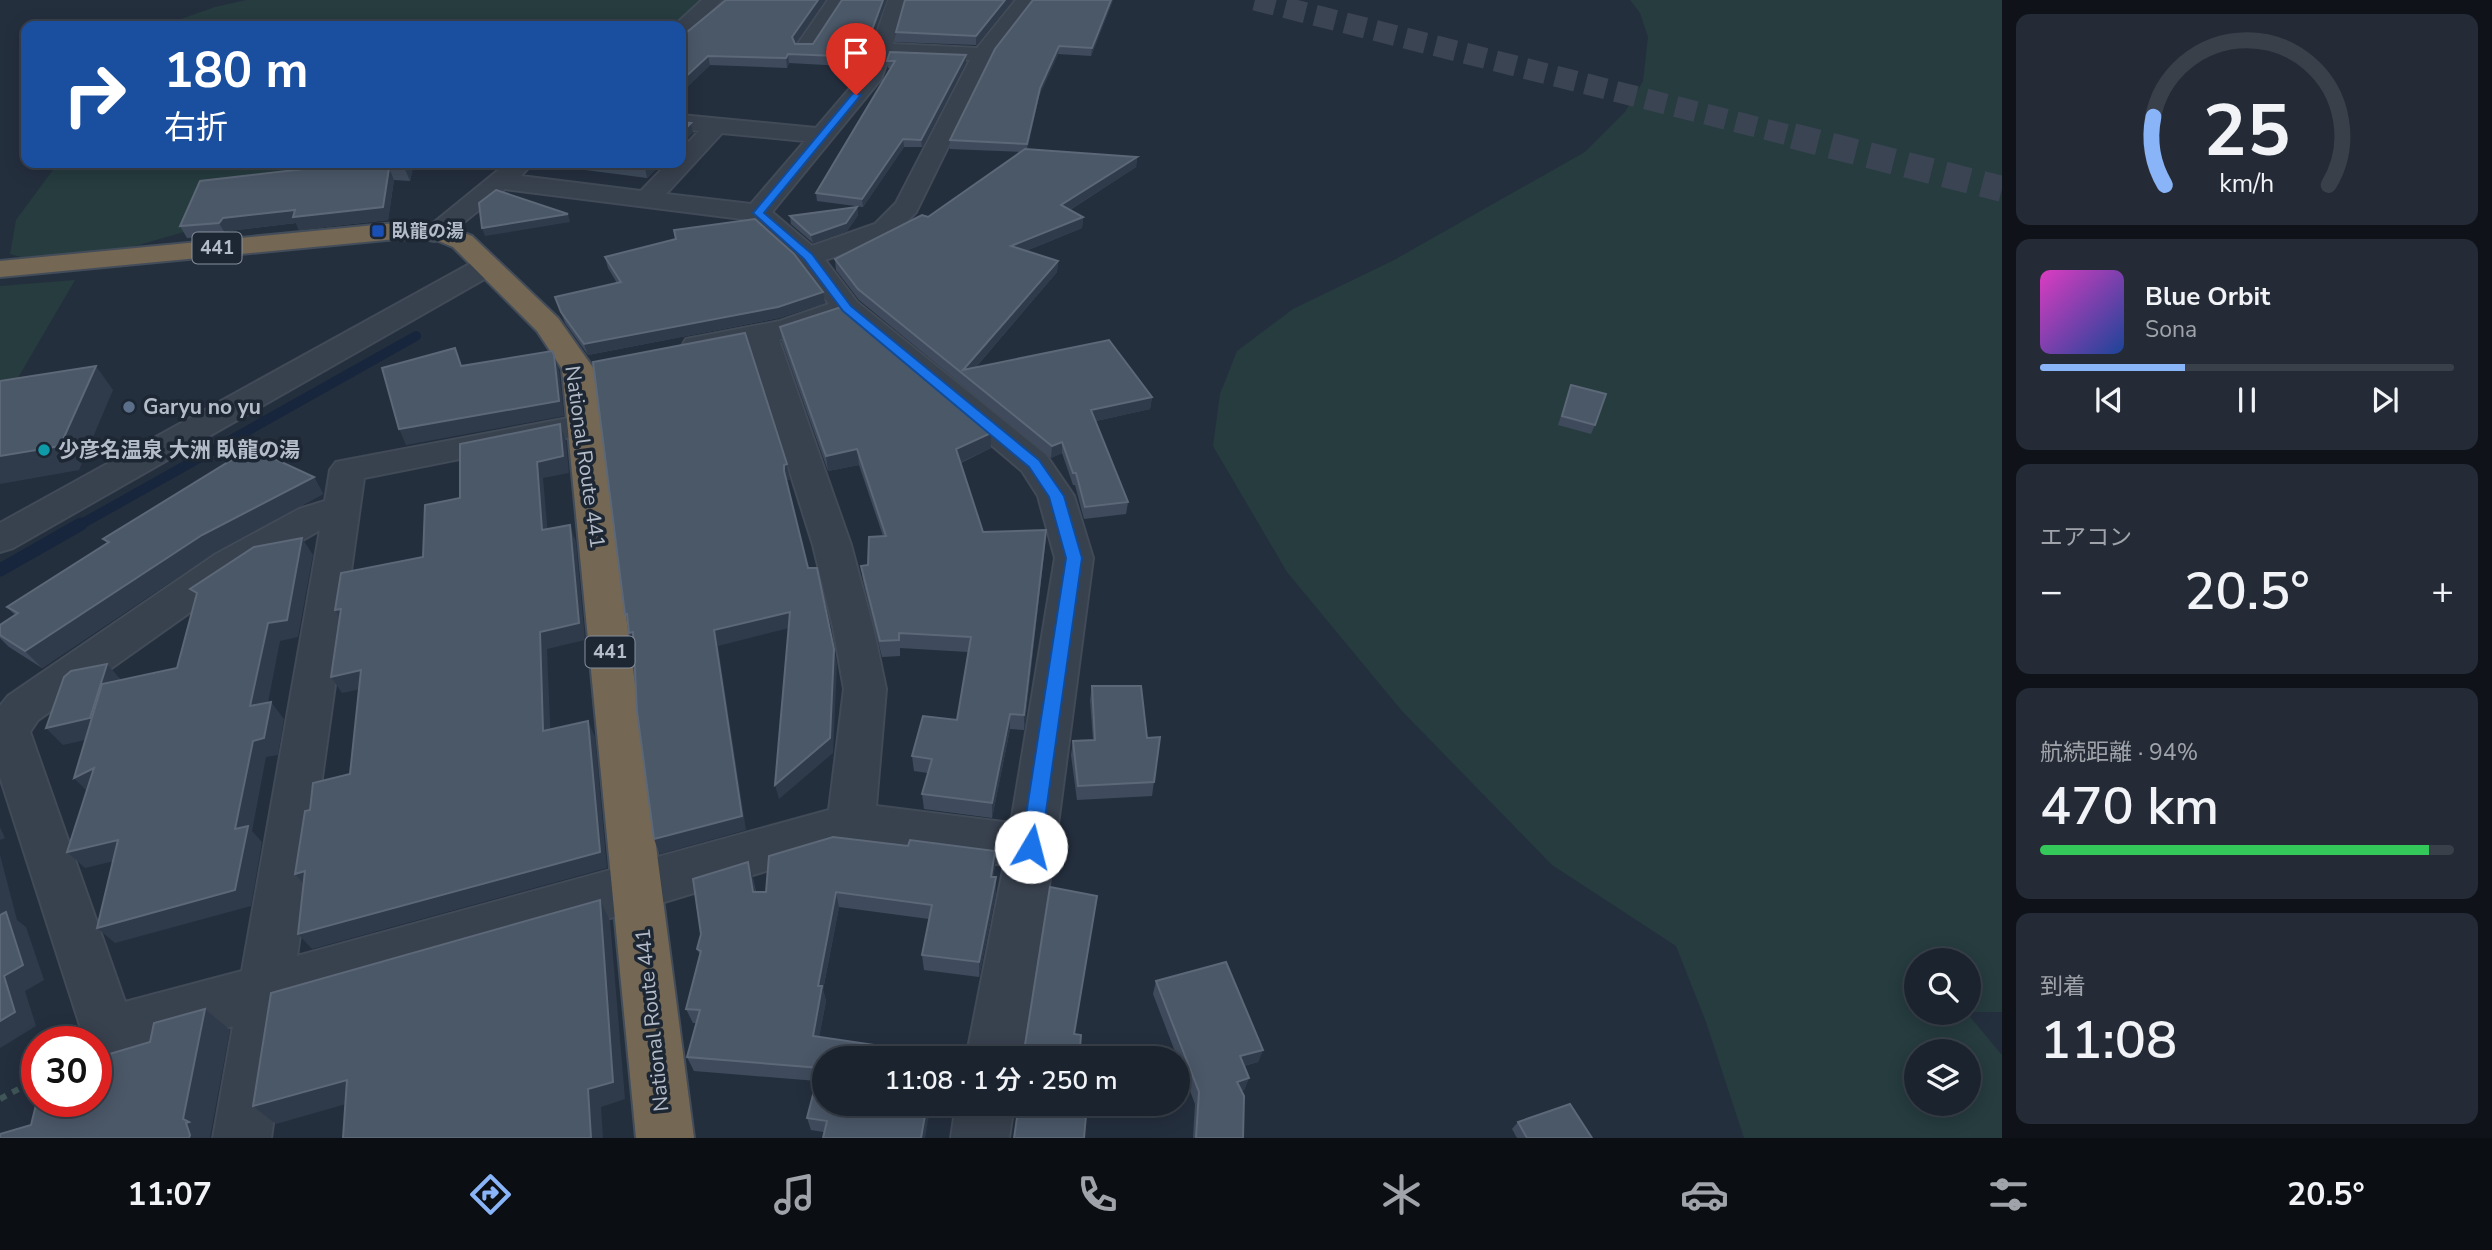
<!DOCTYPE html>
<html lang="ja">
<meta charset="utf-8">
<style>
:root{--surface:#1b232e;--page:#242b36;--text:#f1f3f6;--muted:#a0a4aa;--line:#39404a;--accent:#8ab4f8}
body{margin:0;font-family:"Nunito Sans","Noto Sans JP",sans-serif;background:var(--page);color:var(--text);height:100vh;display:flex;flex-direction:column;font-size:26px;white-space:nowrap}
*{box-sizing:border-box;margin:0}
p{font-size:23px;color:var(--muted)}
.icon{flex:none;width:38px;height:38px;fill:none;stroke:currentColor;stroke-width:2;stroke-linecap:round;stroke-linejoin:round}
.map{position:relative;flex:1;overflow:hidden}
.side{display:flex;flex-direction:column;gap:14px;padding:14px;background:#0f1319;width:490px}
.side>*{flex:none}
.guide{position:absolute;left:21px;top:21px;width:665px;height:147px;border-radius:14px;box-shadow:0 4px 18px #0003,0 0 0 2px var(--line);background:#1a4fa0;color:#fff;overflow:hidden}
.controls{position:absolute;left:1904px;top:948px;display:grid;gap:14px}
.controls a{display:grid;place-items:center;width:77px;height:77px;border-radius:50%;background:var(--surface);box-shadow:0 4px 18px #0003,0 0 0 2px var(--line);font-size:35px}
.speed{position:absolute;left:21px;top:1026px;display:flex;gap:14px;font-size:35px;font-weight:700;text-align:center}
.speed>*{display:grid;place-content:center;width:91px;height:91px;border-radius:50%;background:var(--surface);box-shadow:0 4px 18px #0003,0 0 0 2px var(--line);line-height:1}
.speed .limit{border:10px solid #d22;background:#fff;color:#111}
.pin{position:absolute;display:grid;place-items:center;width:60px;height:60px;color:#fff;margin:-72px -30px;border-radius:50% 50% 50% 0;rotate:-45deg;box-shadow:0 0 7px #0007}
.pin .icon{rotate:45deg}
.me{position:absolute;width:77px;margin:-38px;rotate:8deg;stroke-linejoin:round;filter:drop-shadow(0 0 5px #0008)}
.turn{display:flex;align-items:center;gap:24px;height:147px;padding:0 28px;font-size:32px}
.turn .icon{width:91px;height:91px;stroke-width:2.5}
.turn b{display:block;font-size:49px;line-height:60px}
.big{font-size:52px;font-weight:600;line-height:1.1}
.side .card{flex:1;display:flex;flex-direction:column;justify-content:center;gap:10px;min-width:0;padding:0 24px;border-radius:14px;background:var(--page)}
.side .dial{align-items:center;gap:0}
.dial svg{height:182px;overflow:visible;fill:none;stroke:var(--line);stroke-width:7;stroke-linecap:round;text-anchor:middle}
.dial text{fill:var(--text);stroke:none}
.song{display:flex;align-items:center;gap:21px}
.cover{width:84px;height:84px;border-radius:10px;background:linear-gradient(135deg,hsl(310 70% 55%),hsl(220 70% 35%))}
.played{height:7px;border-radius:4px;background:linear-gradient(90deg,var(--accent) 35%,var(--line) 35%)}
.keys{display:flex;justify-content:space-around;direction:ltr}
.heat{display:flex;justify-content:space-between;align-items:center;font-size:38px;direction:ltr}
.charge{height:10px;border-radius:5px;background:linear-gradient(90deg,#34c759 94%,var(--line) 0)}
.trip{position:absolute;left:812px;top:1046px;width:378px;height:70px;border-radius:35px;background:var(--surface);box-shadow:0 4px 18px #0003,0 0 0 2px var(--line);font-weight:600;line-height:70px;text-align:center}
.tab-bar{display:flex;height:112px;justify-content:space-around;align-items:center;background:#0b0e12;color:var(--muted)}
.tab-bar .icon{width:49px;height:49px}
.tab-bar .on{color:var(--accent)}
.tab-bar b{font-size:32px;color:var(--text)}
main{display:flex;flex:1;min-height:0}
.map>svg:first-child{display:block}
</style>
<main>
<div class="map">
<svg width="2002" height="1138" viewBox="0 0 2002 1138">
<rect width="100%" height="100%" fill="#242f3e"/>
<g fill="#263c3f" fill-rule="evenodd">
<polygon points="246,0 731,0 689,33 681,35 681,26 161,26 215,7"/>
<path d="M1630,0H2002V1012H1969V961H1916V1013H1967L2002,1055V1138H1744L1706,1022L1676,946L1552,865L1402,711L1287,572L1213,446L1220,394L1237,351L1293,309L1394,260L1585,152L1625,112L1643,81L1648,37L1640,13ZM1916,1052H1969V1104H1916Z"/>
<polygon points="58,163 340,163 239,216 132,247 43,263 10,254 16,220"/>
<polygon points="75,280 1,407 0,407 0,286"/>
</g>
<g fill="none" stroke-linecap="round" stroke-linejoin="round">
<polyline stroke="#17263c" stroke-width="10" points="78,526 416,336"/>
<polyline stroke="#17263c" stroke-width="13" points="0,570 81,524"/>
<polyline stroke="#3a4453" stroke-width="21" stroke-dasharray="21 10" stroke-linecap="butt" points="1255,0 1800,138"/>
<polyline stroke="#3a4453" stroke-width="26" stroke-dasharray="26 13" stroke-linecap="butt" points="1793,136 2002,189"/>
<g stroke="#414a57" stroke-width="4">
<g id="minor">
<polygon points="702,0 722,0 688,34 681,36 681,26 674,26"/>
<polygon points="828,0 846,0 812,52 798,52 795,48"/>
<path d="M888,0H906L893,44L977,48L1016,0H1035L993,55L916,212L893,236L825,260L857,302L1046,455L1074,496L1093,558L1055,847L1022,1059H966L1004,865L851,845L638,910L289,1010L271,1138H213L233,1026L109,1061L96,1056V1041H85L0,777V706L8,696L216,554L299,509L325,501L330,470L336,462L584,415L596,418L601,425L596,432L364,478L297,956L829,810L844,689L833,627L813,545L750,345L697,355L686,353L682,346L686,339L780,321L829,304L798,263L750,220L505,189L443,239L434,241L425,239L421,233L507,163H526L529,167L521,176L641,191L668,163H681V150L699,131L681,129V115L816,128L863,73ZM889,56L970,60L896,203L875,224L812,246L772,212L881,79ZM722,133L805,141L751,204L666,194ZM843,319L1022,471L1038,496L1055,558L1011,823L876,806L886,689L873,627L851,545L779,340ZM320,530L242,971L125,1002L30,732L38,720L244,574Z"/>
<polygon points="485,259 495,261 499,267 495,273 13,548 0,552 0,523 475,261"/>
<polygon points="956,1104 1014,1104 1009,1138 951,1138"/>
</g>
</g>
<g stroke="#434c59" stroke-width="4">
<polygon id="highway" points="396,223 445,226 472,236 558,318 594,369 694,1138 636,1138 562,369 537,331 453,247 436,240 396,239 0,277 0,261"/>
</g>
<polyline stroke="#3f5557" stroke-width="6" stroke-dasharray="7 7" stroke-linecap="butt" points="0,1099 37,1079"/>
<use href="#minor" fill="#38414e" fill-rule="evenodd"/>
<use href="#highway" fill="#746855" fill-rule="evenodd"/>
</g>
<g fill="#3f4b5c">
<polygon points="726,0 825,0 795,44 813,44 842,0 887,0 862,67 789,63 787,68 710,65 681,93"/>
<polygon points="905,0 1013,0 976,45 896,42 896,32"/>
<polygon points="1113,0 1091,56 1058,54 1039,96 1027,149 1137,157 1136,167 1070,210 1083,217 1082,228 1026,251 1058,261 1057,272 976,367 1152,397 1150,409 1096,421 1128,502 1126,514 1084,519 1075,485 1073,485 1062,453 1051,458 859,300 836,270 835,259 928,217 1021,152 950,149 950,140 995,49"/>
<polygon points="887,61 966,62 922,147 904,147 863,207 817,201 816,193 891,68 888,68"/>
<polygon points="341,163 414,163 410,181 394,180 388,220 299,230 296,223 229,231 226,235 187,238 180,226 340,165 339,164"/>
<polygon points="531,163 663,163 647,178"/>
<polygon points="857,207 858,215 847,231 813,243 791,224 790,216"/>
<polygon points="605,257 825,303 779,318 588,355 565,323 555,297 617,283 608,268"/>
<polygon points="780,327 991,448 961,463 983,532 1046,530 1045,545 1024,730 1010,729 992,818 924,809 922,794 928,773 914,771 912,756 957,720 968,652 900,648 900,656 882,657 863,581 861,566 868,565 883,536 859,465 828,471 782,342"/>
<polygon points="1571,385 1595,425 1591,434 1558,425"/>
<polygon points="314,477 323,494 215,552 42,668 9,647 0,638 0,625 15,615 7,607 107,543 103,539"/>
<polygon points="1092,686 1147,738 1160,737 1152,796 1077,800 1071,755 1073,741 1093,740 1090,700"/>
<polygon points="995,866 993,877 996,877 996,893 979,977 924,970 922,955 929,919 839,907 823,990 826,1001 819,1037 936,1054 936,1059 824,1059 931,1104 824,1132 811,1130 807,1118 817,1081 694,1071 687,1057 696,1023 693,1023 686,1009 700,955 697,949 753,878 756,892 766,892"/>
<polygon points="1156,981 1263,1050 1258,1062 1244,1066 1249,1078 1244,1090 1241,1091 1243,1138 1193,1138 1195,1104 1153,994"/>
<polygon points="1518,1122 1592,1138 1517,1138 1512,1129"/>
</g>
<g fill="#2f3b4b">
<polygon points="818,0 825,0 793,47 792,37"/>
<polygon points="883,0 887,0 862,67 862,57"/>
<polygon points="1005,0 1013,0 976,45 976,36"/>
<polygon points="1111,0 1113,0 1091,56 1092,48"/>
<polygon points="1059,46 1058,54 1039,96 1027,152 1027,144 1040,88"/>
<polygon points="788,54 789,63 787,68 786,58"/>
<polygon points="966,55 966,62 922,147 921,140"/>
<polygon points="708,56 710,65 681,93 681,81"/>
<polygon points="691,123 693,133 681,145 681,133"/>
<polygon points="903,139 904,147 863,207 862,199"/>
<polygon points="1137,157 1136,167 1060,216 1061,205"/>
<polygon points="406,163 414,163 410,181 405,169"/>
<polygon points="650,163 663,163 647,178 645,168"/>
<polygon points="389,168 394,180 388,220 299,230 296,223 229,231 226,235 219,223 223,218"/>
<polygon points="857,207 858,215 847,231 813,243 811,235"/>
<polygon points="568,214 570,222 485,236 482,228"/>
<polygon points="1083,217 1082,228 1011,257 1011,246"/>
<polygon points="1058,261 1057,272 967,377 963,370"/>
<polygon points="823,292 825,303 779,318 588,355 584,344"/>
<polygon points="554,355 559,370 564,416 406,445 399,429"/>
<polygon points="96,366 113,390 79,470 0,484 0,456"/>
<polygon points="1152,397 1150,409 1091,422 1091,410"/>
<polygon points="560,424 566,441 569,473 543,478 549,547 542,530 537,462"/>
<polygon points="991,433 991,448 957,464 956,449"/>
<polygon points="1062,442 1062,453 1051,458 1052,446"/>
<polygon points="857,449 859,465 828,471 826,456"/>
<polygon points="787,464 790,480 786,480 784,465"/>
<polygon points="314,477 323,494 215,552 42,668 25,651 202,535"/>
<polygon points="570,525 576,542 585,640 547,649 551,747 543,731 540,632"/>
<polygon points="1046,530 1045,545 1024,730 1024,715"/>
<polygon points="302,538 313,555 298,637 280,641 264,723 250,706 268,623"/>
<polygon points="341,609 346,627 335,610"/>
<polygon points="790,612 793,627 718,646 746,830 660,854 654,839 714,630"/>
<polygon points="633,632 635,648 629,633"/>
<polygon points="834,649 837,664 833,753 779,799 775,785"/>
<polygon points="107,664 122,681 106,735 63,745 46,728"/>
<polygon points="361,670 371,687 342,693 331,677"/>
<polygon points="271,702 284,719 278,755 266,757 252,831 262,842 251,906 115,943 97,928 235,829 253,741"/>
<polygon points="1010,714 1010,729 992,818 992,803"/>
<polygon points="588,721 595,737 607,868 312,949 298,934"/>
<polygon points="94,768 91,795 74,778"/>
<polygon points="0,827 5,838 0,840"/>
<polygon points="118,840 135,856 85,868 67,852"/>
<polygon points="995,851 995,866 991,892 991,877"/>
<polygon points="0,855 17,920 26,927 44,980 25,991 36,1026 0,1048 0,1021 4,976 0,916"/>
<polygon points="748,862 753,878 758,908 753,892"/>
<polygon points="305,871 309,890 295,874"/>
<polygon points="996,877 996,893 979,977 979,962"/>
<polygon points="836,892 839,907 823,990 826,1001 817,1049 813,1036 818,986"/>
<polygon points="1097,896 1095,912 1072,1048 1074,1034"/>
<polygon points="600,900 610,921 625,1099 601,1107 603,1138 591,1138 588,1089"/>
<polygon points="205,1009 230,1030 210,1137 212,1138 189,1138 183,1119"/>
<polygon points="1263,1050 1258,1062 1236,1068 1240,1056"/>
<polygon points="1249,1078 1244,1090 1232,1094 1237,1082"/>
<polygon points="347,1080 367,1098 276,1124 253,1106"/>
<polygon points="927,1104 931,1104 925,1138 921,1138"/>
</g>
<g fill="#4b5868" stroke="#5c6777" stroke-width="2">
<polygon points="726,0 818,0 792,37 795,44 813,44 842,0 883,0 862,57 788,54 786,58 708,56 681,81 681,37"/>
<polygon points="905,0 1005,0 976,36 896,32"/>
<polygon points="1033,0 1111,0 1092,48 1059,46 1040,88 1027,144 950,140 995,49"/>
<polygon points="890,52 966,55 921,140 903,139 862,199 816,193 895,61 887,61"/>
<polygon points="681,122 691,123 681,133"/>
<polygon points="1025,149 1137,157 1061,205 1083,217 1011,246 1058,261 963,370 1109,340 1152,397 1091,410 1128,502 1085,507 1076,473 1073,473 1062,442 1052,446 858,289 835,259 922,215 928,217"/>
<polygon points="341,163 406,163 405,169 389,168 383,207 293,217 295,210 223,218 219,223 180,226 200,181 347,164 339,164"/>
<polygon points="607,163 650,163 645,168"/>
<polygon points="496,190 568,214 482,228 479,203"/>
<polygon points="857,207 846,223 811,235 790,216"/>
<polygon points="755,219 794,254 823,292 778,307 584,344 561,312 555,297 621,282 605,257 676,239 674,230"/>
<polygon points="841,307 991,433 956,449 983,532 1046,530 1024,715 1010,714 992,803 922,794 932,759 912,756 923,716 957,720 971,637 899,633 899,640 880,641 861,566 868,565 869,537 886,536 857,449 826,456 780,327"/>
<polygon points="745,333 787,464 784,465 784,471 808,568 817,568 834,649 830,738 775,785 790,612 714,630 742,816 654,839 637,711 633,632 629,633 627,614 625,614 593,362"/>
<polygon points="455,348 461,366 552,351 554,355 559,401 399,429 382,368"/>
<polygon points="96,366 60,446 0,456 0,381"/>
<polygon points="1571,385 1606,394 1595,425 1562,416"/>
<polygon points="560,424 563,456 537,462 542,530 570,525 579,623 540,632 543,731 588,721 600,852 298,934 305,871 295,874 305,811 310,810 313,783 350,774 361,670 331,677 341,609 335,610 341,573 423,557 425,505 460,498 460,444"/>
<polygon points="251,448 314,477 202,535 25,651 0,635 0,625 18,613 7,607 109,542 103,539"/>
<polygon points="302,538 287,620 268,623 250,706 271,702 264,738 253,741 235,829 248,826 235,890 97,928 118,840 67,852 94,768 74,778 102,684 177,668 197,593 190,589 254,547"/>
<polygon points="107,664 90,718 46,728 64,677 71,671"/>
<polygon points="1092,686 1141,686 1147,738 1160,737 1154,782 1078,786 1073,741 1095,740"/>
<polygon points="833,837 908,846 910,840 995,851 991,877 996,877 979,962 922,955 932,905 836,892 818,986 822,986 813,1036 936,1054 935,1059 824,1059 824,1104 927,1104 921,1138 823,1138 827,1121 807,1118 820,1068 687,1057 700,1010 686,1009 701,951 697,949 701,934 693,879 748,862 753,892 766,892 769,856"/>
<polygon points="1050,887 1097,896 1074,1034 1081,1035 1079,1059 1014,1059 1015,1048 1025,1045"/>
<polygon points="600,900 613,1082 588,1089 591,1138 343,1138 347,1080 253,1106 271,993"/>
<polygon points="6,912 23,965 4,976 15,1012 0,1021 0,915"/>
<polygon points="1226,962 1263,1050 1240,1056 1249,1078 1237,1082 1244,1096 1243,1138 1196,1138 1199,1092 1156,981"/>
<polygon points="205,1009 183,1119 189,1122 186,1123 190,1135 189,1138 0,1138 0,1134 31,1125 37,1101 96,1101 96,1058 150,1042 154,1023"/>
<polygon points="1019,1104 1087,1104 1084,1138 1014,1138"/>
<polygon points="1570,1104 1592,1138 1527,1138 1518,1122"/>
</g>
<polygon fill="#1a73e8" stroke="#114b97" stroke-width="2" points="853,93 861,95 764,213 812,254 851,306 1039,460 1064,496 1082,558 1041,847 1038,853 1031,856 1024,853 1021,847 1066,558 1049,497 1029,467 843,311 804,259 753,213"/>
<rect fill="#1a4fb4" stroke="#1d2633" stroke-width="2.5" x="371" y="224" width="14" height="14" rx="3.5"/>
<circle fill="#5c6f8a" stroke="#1d2633" stroke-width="2.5" cx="129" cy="407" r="7"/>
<circle fill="#0f9aa8" stroke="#1d2633" stroke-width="2.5" cx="44" cy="450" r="7"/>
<g text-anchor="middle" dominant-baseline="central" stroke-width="7" stroke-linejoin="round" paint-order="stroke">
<g font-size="18" font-weight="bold" fill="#b4bcc9" stroke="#1d2633" text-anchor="start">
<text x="392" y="231">臥龍の湯</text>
</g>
<g fill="#1d2633" stroke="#878f9c" stroke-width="2">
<rect x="192.5" y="232.5" width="49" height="31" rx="5"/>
<rect x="585.5" y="636.5" width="49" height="31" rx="5"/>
</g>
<g font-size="19" font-weight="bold" fill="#b4bcc9">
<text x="217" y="248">441</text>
<text x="610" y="652">441</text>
</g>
<g font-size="21" font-weight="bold" fill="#b4bcc9" stroke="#1d2633" text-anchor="start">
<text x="143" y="407">Garyu no yu</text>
<text x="58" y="450">少彦名温泉 大洲 臥龍の湯</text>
</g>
<g font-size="21" fill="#b4bcc9" stroke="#1d2633">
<text transform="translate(585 457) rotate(82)">National Route 441</text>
<text transform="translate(652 1020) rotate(-96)">National Route 441</text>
</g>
</g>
</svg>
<div class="controls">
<a><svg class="icon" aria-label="search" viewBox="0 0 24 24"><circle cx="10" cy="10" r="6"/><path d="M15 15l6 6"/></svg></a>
<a><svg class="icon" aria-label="layers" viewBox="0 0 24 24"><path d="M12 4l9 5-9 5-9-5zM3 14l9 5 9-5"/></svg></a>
</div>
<div class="speed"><div class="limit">30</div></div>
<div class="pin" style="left:856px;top:95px;background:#d93025"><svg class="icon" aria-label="arrive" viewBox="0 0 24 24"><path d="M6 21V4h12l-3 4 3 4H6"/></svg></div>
<svg class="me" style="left:1031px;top:847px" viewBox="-20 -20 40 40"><circle r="19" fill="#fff"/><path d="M0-13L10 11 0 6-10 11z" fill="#1a73e8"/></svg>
<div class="trip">11:08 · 1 分 · 250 m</div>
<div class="guide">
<div class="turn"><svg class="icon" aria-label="right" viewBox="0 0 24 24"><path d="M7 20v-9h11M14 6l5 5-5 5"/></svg><div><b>180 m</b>右折</div></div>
</div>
</div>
<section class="side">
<div class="card dial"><svg viewBox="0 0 100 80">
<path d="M14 69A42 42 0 1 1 86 69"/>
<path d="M14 69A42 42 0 0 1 9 39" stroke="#8ab4f8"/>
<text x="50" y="56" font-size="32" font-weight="700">25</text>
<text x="50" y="72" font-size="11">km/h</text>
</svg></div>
<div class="card">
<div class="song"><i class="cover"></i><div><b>Blue Orbit</b><p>Sona</p></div></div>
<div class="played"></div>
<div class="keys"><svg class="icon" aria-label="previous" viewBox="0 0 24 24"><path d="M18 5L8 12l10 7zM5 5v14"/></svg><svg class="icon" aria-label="pause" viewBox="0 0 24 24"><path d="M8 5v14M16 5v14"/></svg><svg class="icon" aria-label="next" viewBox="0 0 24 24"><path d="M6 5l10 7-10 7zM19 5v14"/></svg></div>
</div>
<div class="card"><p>エアコン</p>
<div class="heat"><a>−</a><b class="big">20.5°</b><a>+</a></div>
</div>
<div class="card"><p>航続距離 · 94%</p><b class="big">470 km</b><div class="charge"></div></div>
<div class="card"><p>到着</p><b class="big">11:08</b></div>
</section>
</main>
<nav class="tab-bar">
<b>11:07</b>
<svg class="icon on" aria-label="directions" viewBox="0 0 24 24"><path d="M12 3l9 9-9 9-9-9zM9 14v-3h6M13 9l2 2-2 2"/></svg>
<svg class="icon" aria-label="music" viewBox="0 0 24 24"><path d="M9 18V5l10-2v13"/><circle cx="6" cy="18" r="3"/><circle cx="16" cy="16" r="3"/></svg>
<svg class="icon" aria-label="phone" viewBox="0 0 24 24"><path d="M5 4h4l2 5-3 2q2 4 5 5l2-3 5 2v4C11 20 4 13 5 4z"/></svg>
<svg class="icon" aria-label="climate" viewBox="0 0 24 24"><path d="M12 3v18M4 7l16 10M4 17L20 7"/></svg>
<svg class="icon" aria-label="car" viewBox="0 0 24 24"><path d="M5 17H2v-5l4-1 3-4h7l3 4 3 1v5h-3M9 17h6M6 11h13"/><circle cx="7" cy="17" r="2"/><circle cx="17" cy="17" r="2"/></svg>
<svg class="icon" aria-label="filters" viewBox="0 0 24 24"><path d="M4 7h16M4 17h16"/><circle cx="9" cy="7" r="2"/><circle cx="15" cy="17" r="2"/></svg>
<b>20.5°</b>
</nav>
